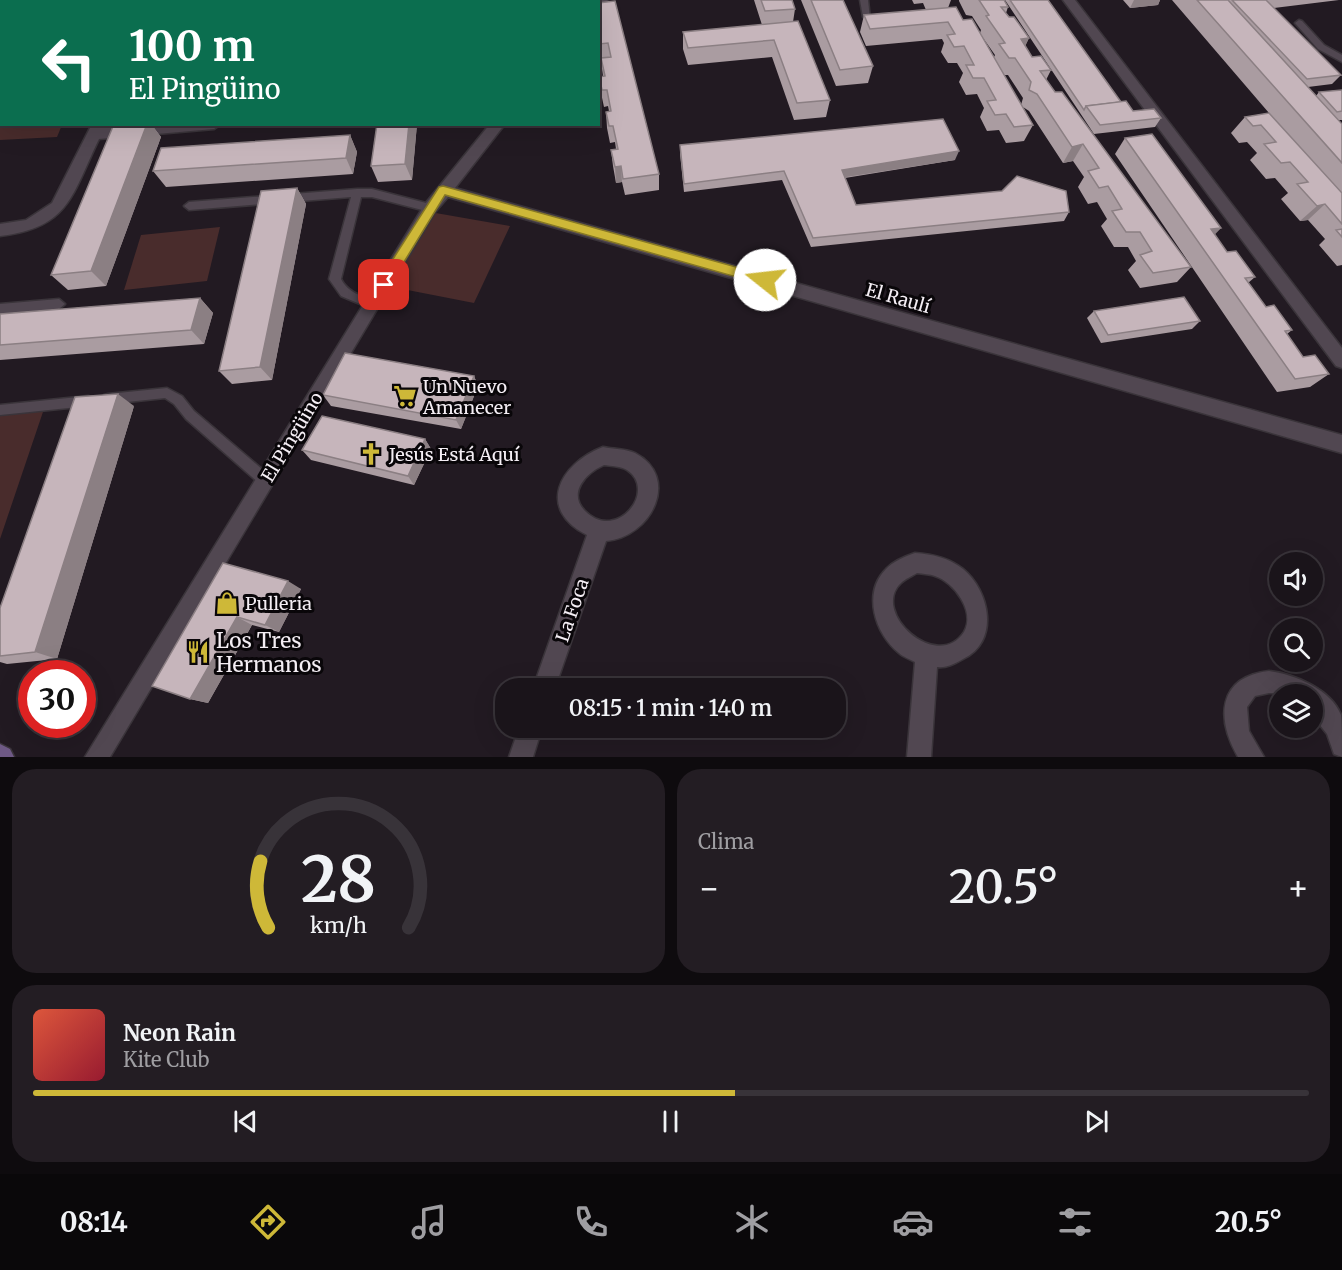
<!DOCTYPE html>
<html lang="es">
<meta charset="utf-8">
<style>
:root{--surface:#1a141a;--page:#231d23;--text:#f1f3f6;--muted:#9f9ea2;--line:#383339;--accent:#ceb838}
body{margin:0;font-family:Merriweather,serif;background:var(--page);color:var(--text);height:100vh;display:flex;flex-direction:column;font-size:22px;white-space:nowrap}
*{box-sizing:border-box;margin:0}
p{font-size:20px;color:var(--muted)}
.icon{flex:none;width:33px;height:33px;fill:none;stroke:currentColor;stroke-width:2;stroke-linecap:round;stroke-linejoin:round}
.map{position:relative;height:757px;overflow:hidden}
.panel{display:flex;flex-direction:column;gap:12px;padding:12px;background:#0e0b0e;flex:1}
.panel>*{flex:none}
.guide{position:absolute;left:0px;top:0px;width:600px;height:126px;box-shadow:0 6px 24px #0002,0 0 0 2px var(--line);background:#0b6e4f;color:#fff;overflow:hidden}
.buttons{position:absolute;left:1269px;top:552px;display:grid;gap:12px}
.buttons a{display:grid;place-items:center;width:54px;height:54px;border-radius:50%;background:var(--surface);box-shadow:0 6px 24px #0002,0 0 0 2px var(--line);font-size:30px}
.speed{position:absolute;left:18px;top:660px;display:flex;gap:12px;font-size:30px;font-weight:700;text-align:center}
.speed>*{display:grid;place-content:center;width:78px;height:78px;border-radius:50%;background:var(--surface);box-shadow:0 6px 24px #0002,0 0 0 2px var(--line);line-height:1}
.speed .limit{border:9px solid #d22;background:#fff;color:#111}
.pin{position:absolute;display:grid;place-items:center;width:51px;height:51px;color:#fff;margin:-26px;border-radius:12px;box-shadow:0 3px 9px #0006}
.me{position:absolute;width:66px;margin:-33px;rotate:286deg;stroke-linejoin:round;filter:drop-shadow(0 0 4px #0008)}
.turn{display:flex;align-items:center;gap:21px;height:126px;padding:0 30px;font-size:27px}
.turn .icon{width:78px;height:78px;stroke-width:2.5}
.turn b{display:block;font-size:42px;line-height:51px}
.big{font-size:45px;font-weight:600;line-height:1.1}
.panel .card{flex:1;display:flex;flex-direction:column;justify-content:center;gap:9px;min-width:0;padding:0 21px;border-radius:24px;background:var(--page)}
.panel .dial{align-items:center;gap:0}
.dial svg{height:156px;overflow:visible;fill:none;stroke:var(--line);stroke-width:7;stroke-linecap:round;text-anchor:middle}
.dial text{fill:var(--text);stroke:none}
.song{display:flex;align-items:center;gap:18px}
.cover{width:72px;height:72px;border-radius:9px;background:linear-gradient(135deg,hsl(10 70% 55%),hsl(350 70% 35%))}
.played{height:6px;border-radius:3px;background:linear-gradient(90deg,var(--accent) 55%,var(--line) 55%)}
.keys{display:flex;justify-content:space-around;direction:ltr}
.heat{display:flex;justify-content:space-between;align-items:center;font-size:33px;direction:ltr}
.panel .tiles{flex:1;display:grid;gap:12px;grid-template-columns:1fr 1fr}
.card:last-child{grid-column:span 2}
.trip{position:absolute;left:495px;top:678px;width:351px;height:60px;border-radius:24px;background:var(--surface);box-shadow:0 6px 24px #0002,0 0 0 2px var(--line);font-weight:600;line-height:60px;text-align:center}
.tabs{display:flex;height:96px;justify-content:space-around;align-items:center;background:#0a080a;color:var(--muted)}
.tabs .icon{width:42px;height:42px}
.tabs .on{color:var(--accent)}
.tabs b{font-size:27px;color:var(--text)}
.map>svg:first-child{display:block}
</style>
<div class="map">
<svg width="1342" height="757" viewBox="0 0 1342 757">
<rect width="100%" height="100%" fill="#221a22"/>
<g fill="#492c2c">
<polygon points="0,44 2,124 62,125 57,137 0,140"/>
<polygon points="430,212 510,226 474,303 387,286"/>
<polygon points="220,227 207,281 124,290 141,235"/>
<polygon points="46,403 0,539 0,409"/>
</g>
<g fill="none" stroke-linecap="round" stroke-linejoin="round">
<g stroke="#3a343a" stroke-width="3">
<g id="lane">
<polygon points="860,0 868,0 870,19 863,17"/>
<polygon points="1299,20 1302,21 1324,45 1342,55 1342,62 1318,49 1295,23"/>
<path d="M357,189H372L430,204L435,208L430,212L372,197H361L341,279C348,293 362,296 376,301L378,304L376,307L372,309L341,296L329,279L351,197L189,210L184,206L189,202Z"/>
<polygon points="59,299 65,304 59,309 0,314 0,304"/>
<polygon points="167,388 182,396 194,411 270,476 271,480 270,484 265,486 260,484 186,419 174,404 165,398 108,404 104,403 102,399 104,395 108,394"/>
<polygon points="88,396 92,397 94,401 92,405 88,406 0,415 0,405"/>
</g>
</g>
<g stroke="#3a343a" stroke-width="3">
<g id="street">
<polygon points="141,0 153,0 140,2"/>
<polygon points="596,0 608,0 602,9 598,10 598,2 595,2"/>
<polygon points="1063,0 1075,0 1342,348 1342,368 1336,366"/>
<path d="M92,124H106L104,128L150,124H221L214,129L99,139C72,194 70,228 0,236V224L26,220L52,203Z"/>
<polygon points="490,124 505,124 455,188 1342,435 1342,453 448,197 435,212 110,757 85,757 425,204"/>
<path d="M603,447C613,449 626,449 635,453C681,477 652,537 606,541L555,688H533L587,535C536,509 559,464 603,447ZM604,465C611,466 621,466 627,470C658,490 617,543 585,511C567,493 586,473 604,465Z"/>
<path d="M915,553C932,554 949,558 963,569C990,591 1000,642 963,659C954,664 947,668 937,667L931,757H907L915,662C910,659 903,657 899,653C875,634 862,593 886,569C892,562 906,556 915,553ZM917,573C923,574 930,574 935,576C954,582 976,612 964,632C937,673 870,612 901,583C905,579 912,576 917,573Z"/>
<path d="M1269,671C1294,674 1331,689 1341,715C1342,726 1342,745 1342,757L1334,754L1327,734L1312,715V694L1269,693L1255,696L1247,707L1249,731L1264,757H1238C1216,719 1217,677 1269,671Z"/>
<polygon points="519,728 542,728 533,757 509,757"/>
</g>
</g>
<g stroke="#3a343a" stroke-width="3">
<polygon id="secondary" points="0,744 10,749 14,757 0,757"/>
</g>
<use href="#lane" fill="#514751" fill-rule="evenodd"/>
<use href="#street" fill="#514751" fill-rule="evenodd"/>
<use href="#secondary" fill="#6e5985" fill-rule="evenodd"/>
</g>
<g fill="#aa9ca1" fill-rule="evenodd">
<polygon points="0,0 47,0 46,2 2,2 2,23 0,21"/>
<polygon points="754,0 792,0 795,9 793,22 830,100 826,117 794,120 772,57 688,65 683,49 683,32 762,25"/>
<polygon points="801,0 843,0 873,66 868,83 836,86"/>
<path d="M912,0H951L948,8L980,33L981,30L972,16L966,15L959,1V0H1004L1008,7L1006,13L1029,38L1025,46L1032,57L1051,70L1046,80L1191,267L1177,282L1140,288L1128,270L1136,261L1128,247H1114L1101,226L1107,219L1097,202L1088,204L1078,187L1084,177L1073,161L1063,163L1029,111L1023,107L1033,125L1024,141L1006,143L999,130L987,131L980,117L984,108L977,94L966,95L959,82L963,73L957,63H948L941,52L944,43L942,39L866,46L860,32L864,15L926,10L923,3L914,4ZM981,35L995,55L994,57ZM1004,75H1008L1023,98L1021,105Z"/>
<polygon points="1005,0 1048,0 1121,102 1133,111 1161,118 1155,127 1094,134"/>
<polygon points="1123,0 1160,0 1158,5 1130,8"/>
<polygon points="1172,0 1339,0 1274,8 1341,75 1332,84 1308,87 1316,96 1319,92 1342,90 1342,120 1338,120 1342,124 1342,265 1337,266 1319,245 1325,239 1308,220 1300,221 1281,199 1288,193 1275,178 1266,179 1250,160 1257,153 1247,142 1239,143 1231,133 1245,117 1269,113"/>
<polygon points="598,3 659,174 659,190 625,195 622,182 616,183 613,166 611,150 616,149 615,142 610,143 607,128 606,112 609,111 608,106 604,107 601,93 599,77 603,76 601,61 598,50"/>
<polygon points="114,124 151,124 161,137 106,286 68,290 51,275"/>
<polygon points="377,124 417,124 412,180 378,182 371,166"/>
<polygon points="350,135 357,152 353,174 166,187 153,171"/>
<polygon points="1125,138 1221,228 1214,234 1227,252 1255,277 1248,283 1266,307 1292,330 1287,334 1303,357 1329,374 1310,387 1277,392 1115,154"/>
<polygon points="680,145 955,160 845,178 856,205 1069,212 1064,221 811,247 782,180 684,192 680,154"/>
<polygon points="297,188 306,204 272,380 232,384 219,371"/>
<polygon points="200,298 213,313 204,344 0,360 0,314"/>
<polygon points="1094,311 1200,321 1192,329 1101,343 1087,318"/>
<polygon points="474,376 478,386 461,429 331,406 323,395"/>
<polygon points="134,406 57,659 7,664 0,662 0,608"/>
<polygon points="425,439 431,449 414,485 311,460 302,450"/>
<polygon points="223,563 301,589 279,632 252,625 208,703 190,699"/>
</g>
<g fill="#8b7f83">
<polygon points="25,0 47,0 46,2 24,2"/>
<polygon points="265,0 278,0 278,2 264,2"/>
<polygon points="1134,0 1160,0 1158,5 1130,8"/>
<polygon points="1029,38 1021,55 1021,39"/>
<polygon points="147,124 151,124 161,137 106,286 91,271"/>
<polygon points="409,124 417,124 412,180 405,164"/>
<polygon points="350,135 357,152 353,174 346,158"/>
<polygon points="1083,144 1073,161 1063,163 1072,147"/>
<polygon points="959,151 955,160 840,178 842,170"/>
<polygon points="621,166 622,182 616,183 615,167"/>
<polygon points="297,188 306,204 272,380 260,367"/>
<polygon points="1325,204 1308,220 1300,221 1317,206"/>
<polygon points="1221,228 1207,243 1211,229"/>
<polygon points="200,298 213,313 204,344 191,330"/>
<polygon points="474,376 478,386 461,429 456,420"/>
<polygon points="118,394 134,406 57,659 35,652"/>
<polygon points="425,439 431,449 414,485 408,476"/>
<polygon points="288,581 301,589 279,632 265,625"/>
<polygon points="237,617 252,625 208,703 190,699"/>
</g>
<g fill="#c6b5bb" stroke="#8b7f83" stroke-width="1.5">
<polygon points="0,0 25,0 24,2 2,2 2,8 0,8"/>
<polygon points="235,0 265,0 264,2 235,2"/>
<polygon points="761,0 792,0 795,9 765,11"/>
<polygon points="811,0 843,0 873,66 840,70"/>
<polygon points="979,0 1004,0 1008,7 1001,7 1009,17 1014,17 1029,38 1021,39 1032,57 1041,56 1051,70 1040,71 1055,92 1062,92 1191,267 1153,273 1140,255 1152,251 1140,232 1126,232 1112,211 1122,209 1108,186 1099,188 1088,171 1099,168 1083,144 1072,147 1037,94 1029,90 1031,82 1015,58 1009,58 999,44 1005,43 986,16 989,15"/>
<polygon points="1010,0 1048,0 1121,102 1086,106 1084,110"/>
<polygon points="1197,0 1228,0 1342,124 1342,163"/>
<polygon points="1232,0 1266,0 1341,75 1307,79"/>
<polygon points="615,1 659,174 623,179 621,166 615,167 611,150 618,149 613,126 609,126 606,112 611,111 607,90 602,90 599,77 605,76 601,58 611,57 608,43 599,44 598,40 598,3"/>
<polygon points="956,7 963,20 972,19 1033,125 1014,127 1006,114 995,115 987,101 996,100 984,78 973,78 966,65 974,65 964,46 954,47 947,35 955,34 948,22 870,29 864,15"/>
<polygon points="798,21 830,100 797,103 774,40 688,48 683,32"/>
<polygon points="1342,90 1342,111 1337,112 1319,92"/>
<polygon points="1126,101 1133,111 1154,109 1161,118 1100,125 1086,106"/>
<polygon points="1269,113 1342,193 1342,224 1325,204 1317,206 1297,184 1308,182 1290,162 1281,163 1264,144 1276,142 1261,125 1253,126 1245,117"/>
<polygon points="943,119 959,151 842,170 856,205 1002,191 1017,176 1066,191 1069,212 813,238 784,171 684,184 680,145"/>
<polygon points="114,124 147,124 91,271 51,275"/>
<polygon points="377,124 409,124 405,164 371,166"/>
<polygon points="1152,134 1221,228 1211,229 1227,252 1236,251 1255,277 1245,278 1266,307 1274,305 1292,330 1285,331 1303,357 1315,355 1329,374 1295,379 1125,138"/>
<polygon points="350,135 346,158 153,171 161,148"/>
<polygon points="297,188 260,367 219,371 261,191"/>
<polygon points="1342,229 1342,237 1336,230"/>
<polygon points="1184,297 1200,321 1108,335 1094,311"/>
<polygon points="200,298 191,330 0,345 0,314"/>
<polygon points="345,353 474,376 456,420 323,395"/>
<polygon points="118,394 35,652 0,656 0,608 75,397"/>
<polygon points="322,416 425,439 408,476 302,450"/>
<polygon points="223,563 288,581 265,625 237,617 190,699 152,686"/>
</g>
<polygon fill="#ceb838" stroke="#867824" stroke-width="1.5" points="443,186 765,275 771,280 765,285 445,195 388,288 379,288 377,285 379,281 439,187"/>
<defs>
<g id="supermarket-bare" transform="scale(1.8)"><path d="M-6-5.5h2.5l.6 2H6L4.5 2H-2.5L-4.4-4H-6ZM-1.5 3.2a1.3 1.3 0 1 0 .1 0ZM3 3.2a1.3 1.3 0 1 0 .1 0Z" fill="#ceb838" stroke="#090609" stroke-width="2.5" paint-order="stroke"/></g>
<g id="church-bare" transform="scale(1.8)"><path d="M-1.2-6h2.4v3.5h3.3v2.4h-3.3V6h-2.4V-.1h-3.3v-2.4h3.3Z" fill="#ceb838" stroke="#090609" stroke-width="2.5" paint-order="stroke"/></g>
<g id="shop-bare" transform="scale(1.8)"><path d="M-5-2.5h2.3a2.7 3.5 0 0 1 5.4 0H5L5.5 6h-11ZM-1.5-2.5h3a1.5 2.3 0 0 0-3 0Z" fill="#ceb838" stroke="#090609" stroke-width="2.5" paint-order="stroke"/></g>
<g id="restaurant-bare" transform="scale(1.8)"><path d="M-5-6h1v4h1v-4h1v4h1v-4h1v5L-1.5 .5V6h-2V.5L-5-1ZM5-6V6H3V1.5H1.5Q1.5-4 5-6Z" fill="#ceb838" stroke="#090609" stroke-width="2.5" paint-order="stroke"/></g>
</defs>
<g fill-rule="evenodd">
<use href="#supermarket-bare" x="405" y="396"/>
<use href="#church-bare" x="371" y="454"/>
<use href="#shop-bare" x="227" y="603"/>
<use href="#restaurant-bare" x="198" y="652"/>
</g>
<g text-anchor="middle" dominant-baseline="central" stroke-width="6" stroke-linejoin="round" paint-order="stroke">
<g font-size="18" fill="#f4eef4" stroke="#090609">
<text transform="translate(898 298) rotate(16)">El Raulí</text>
<text transform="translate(292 437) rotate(-59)">El Pingüino</text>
<text transform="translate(572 610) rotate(-71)">La Foca</text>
</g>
<g font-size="18" fill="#f4eef4" stroke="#090609" text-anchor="start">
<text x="423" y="386">Un Nuevo<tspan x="423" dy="21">Amanecer</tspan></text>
<text x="389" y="454">Jesús Está Aquí</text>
<text x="245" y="603">Pulleria</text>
</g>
<g font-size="21" fill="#f4eef4" stroke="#090609" text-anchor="start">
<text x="216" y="640">Los Tres<tspan x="216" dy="24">Hermanos</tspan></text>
</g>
</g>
</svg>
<div class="buttons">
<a><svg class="icon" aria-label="sound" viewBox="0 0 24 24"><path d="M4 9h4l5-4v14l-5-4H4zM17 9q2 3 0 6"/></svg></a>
<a><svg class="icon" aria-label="search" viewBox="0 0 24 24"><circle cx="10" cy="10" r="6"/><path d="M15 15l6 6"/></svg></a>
<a><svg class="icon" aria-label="layers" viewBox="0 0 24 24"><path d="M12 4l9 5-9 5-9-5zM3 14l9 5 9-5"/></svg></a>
</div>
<div class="speed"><div class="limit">30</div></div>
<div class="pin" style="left:384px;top:285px;background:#d93025"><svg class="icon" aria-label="arrive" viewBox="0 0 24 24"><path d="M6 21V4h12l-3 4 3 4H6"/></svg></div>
<svg class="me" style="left:765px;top:280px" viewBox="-20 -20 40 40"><circle r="19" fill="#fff"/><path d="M0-13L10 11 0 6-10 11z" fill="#ceb838"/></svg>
<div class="trip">08:15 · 1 min · 140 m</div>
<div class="guide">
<div class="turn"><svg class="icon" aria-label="left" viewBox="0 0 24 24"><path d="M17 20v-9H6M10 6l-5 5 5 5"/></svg><div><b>100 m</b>El Pingüino</div></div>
</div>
</div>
<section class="panel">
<div class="tiles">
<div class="card dial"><svg viewBox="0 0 100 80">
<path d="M14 69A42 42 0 1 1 86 69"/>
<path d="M14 69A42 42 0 0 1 10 35" stroke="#ceb838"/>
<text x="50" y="56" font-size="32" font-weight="700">28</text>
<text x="50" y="72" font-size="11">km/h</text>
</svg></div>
<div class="card"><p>Clima</p>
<div class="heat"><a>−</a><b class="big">20.5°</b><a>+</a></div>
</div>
<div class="card">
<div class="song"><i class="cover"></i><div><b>Neon Rain</b><p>Kite Club</p></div></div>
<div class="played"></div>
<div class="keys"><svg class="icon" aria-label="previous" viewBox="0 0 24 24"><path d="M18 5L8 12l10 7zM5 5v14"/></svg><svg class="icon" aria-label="pause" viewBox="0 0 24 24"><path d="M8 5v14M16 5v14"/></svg><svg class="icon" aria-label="next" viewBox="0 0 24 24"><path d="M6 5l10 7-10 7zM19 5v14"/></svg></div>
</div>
</div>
</section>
<nav class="tabs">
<b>08:14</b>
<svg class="icon on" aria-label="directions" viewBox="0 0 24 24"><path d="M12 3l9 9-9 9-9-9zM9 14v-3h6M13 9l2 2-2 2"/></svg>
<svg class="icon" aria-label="music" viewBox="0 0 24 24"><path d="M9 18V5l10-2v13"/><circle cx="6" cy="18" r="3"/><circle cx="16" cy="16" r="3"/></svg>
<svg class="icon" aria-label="phone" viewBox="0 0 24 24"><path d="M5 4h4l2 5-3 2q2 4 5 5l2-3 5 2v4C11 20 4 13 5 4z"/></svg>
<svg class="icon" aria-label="climate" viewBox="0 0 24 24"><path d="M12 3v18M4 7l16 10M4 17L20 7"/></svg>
<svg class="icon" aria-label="car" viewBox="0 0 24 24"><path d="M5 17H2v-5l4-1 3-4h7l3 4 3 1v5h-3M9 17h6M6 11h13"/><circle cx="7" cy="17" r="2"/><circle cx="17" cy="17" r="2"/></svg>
<svg class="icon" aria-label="filters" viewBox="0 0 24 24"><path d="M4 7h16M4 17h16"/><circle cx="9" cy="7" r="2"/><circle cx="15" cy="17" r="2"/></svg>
<b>20.5°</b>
</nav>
